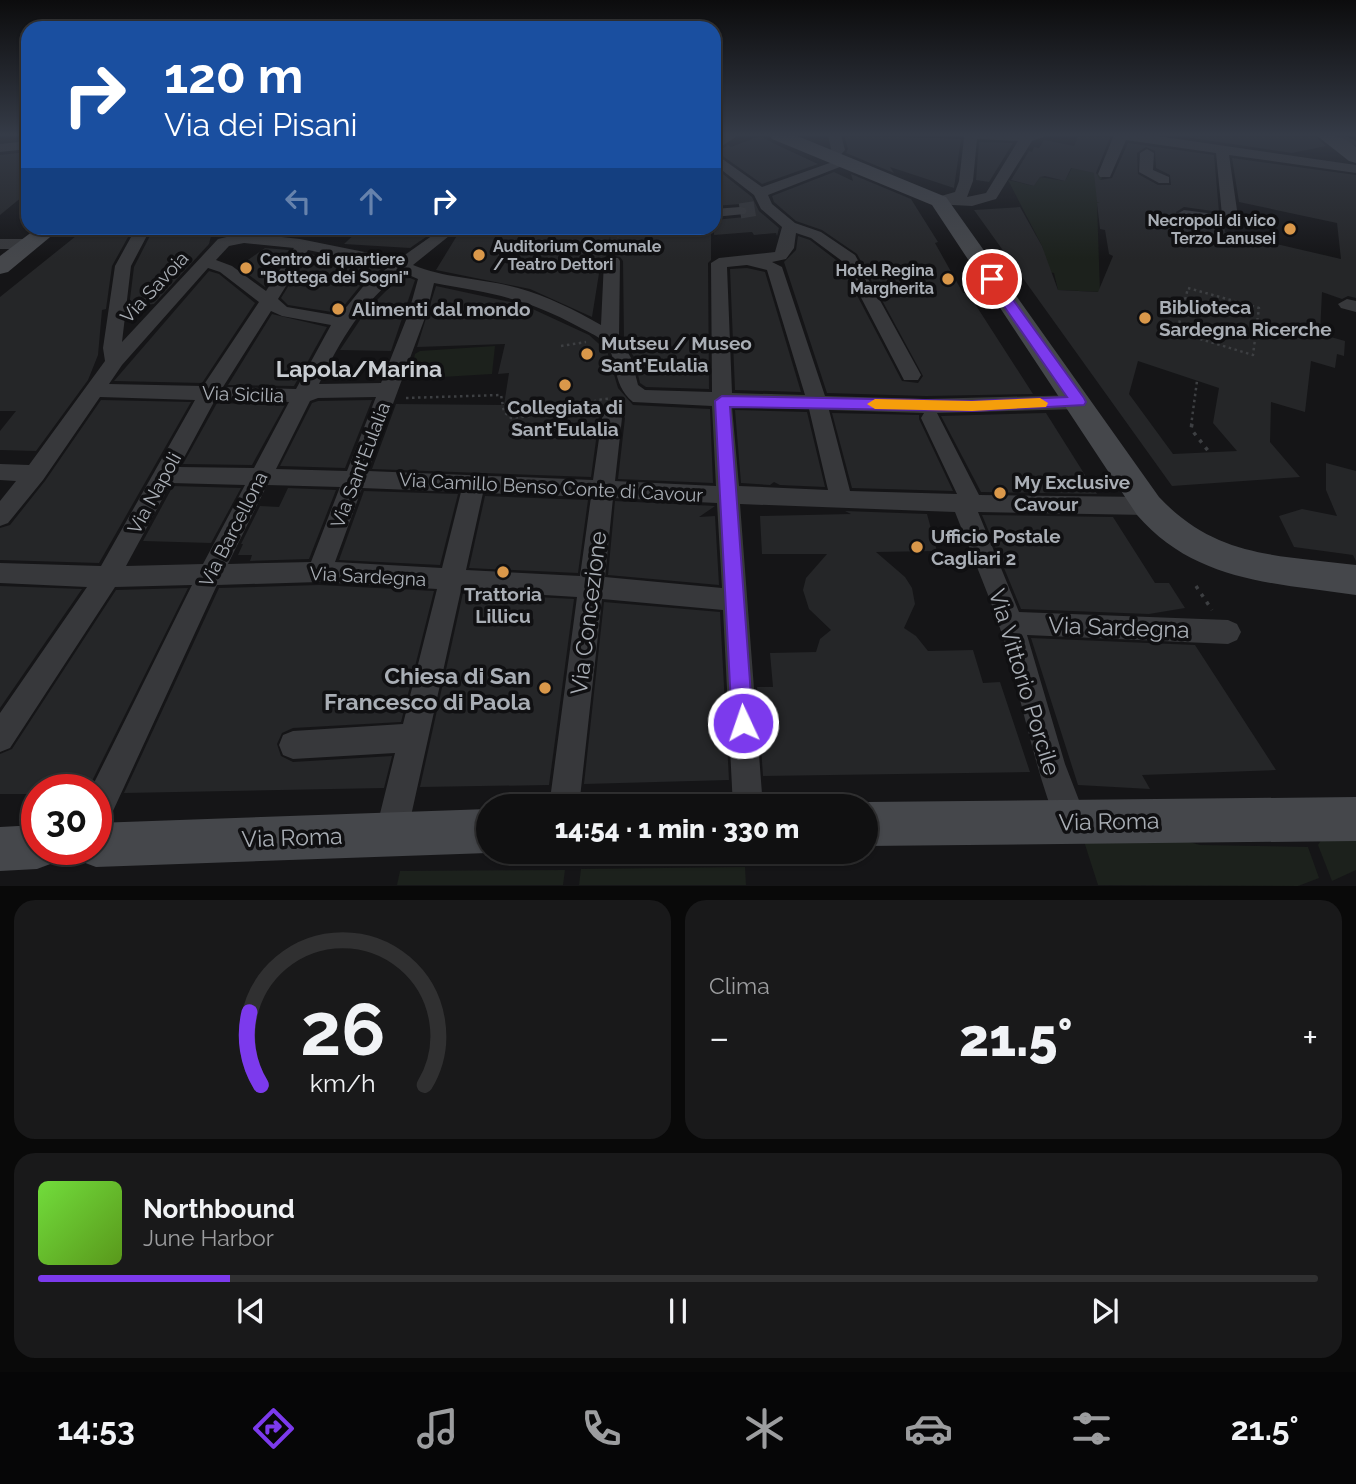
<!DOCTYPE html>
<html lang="it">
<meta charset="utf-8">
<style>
:root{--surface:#101011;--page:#19191a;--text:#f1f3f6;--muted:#9c9d9f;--line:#303031;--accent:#7c3aed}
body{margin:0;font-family:Raleway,sans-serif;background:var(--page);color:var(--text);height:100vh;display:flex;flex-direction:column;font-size:26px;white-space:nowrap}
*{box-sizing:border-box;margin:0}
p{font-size:23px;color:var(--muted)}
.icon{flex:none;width:38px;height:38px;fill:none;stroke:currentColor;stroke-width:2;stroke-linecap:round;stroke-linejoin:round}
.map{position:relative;height:886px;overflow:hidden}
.details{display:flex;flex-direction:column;gap:14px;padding:14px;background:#090909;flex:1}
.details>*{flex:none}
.guide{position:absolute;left:21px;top:21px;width:700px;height:214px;border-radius:21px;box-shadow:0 2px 5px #0004,0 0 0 2px var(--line);background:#1a4fa0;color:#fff;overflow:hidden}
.speed{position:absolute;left:21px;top:774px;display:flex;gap:14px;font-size:35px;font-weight:700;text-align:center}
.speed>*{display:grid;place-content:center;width:91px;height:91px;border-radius:50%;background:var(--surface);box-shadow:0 2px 5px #0004,0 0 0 2px var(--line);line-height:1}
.speed .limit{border:10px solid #d22;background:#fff;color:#111}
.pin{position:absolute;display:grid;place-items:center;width:60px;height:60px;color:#fff;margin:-30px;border:4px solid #fff;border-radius:50%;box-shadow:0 2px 7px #0007}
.me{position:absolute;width:77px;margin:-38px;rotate:357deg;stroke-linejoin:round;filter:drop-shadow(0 0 5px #0008)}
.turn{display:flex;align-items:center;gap:24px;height:147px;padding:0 28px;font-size:32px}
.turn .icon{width:91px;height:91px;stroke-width:2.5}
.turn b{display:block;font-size:49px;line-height:60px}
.lanes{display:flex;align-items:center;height:66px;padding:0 28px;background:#0003;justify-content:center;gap:35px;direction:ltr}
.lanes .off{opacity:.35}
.big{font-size:52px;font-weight:800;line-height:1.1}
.details .widget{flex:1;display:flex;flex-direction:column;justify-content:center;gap:10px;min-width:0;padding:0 24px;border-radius:21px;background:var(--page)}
.details .dial{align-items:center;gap:0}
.dial svg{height:182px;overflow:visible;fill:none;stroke:var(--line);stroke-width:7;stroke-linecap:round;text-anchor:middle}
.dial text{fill:var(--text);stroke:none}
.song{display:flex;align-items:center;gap:21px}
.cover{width:84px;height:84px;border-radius:10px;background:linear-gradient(135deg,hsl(100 70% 55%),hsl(90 70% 35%))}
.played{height:7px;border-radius:4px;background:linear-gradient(90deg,var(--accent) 15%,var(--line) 15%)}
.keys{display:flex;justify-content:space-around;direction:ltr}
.heat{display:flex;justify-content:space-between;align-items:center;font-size:38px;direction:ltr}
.details .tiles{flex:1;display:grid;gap:14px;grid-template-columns:1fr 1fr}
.widget:last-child{grid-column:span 2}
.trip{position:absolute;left:476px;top:794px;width:402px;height:70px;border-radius:35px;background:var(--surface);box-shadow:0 2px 5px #0004,0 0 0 2px var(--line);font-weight:800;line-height:70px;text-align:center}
.tab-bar{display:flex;height:112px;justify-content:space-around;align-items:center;background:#060607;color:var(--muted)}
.tab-bar .icon{width:49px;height:49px}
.tab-bar .current{color:var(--accent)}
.tab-bar b{font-size:32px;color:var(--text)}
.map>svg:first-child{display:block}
</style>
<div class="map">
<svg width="1356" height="886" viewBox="0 0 1356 886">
<rect width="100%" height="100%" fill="#151517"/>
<g fill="#1c211c">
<polygon points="1072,168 1103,175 1097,189 1110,205 1097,203 1100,292 1058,290 1054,273 1049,272 1042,246 1008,180 1034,186 1040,177 1065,181"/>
<polygon points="495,346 492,374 409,379 415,354 420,351"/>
<polygon points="1356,826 1356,870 1332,881 1318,845 1328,830"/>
<polygon points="1081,832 1161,834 1200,845 1308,847 1319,878 1298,886 1098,885"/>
<polygon points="745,867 746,885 579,885 581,869"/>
<polygon points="565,870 563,885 397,885 400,871"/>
</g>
<g fill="#252628" fill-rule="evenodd">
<polygon points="844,135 961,139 954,188 890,167 894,173 846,153 848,149"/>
<path d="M1079,135H1111L1096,173L1100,180L1112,178L1128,143L1214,155L1219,212L1184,207L1176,212V216L1189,223L1224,225L1225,232L1341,259L1337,223L1239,202L1232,158L1356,175V298L1348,296L1342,299L1322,292L1320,334L1345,341L1344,356L1337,354L1335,368L1311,361L1305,412L1271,402L1270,442L1300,477L1172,486L974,210L1020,207L1042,246L1058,290L1098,292L1113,256L1109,254L1105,230L1100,229L1097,203L1100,202H1097L1094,173L1071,168L1065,181L1045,176L1040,177L1034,186L1011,180L1029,151L1032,152L1034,147L1039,148L1044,140L1074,146ZM1146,147L1155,151L1156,168L1170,175L1171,185H1158L1138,174L1137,153ZM1138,361L1219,388L1213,423L1237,451L1173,454L1129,394Z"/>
<polygon points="1172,135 1314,135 1326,146 1292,153"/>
<polygon points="760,136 773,143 818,164 762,184 717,152 728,145 731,147"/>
<polygon points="979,142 1013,143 989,182 976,180"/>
<polygon points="28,152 28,192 0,215 0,155"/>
<polygon points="714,167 752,197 759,211 779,228 777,236 776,233 754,235 752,232 714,235 714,220 745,217 749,212 747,207 741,204 714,206"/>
<polygon points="834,172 853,181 851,174 911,199 938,242 935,243 963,293 968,293 1033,394 926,396 827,393 784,262 796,250 798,236 810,240 840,263 902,381 918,383 923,376 857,254 822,230 796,221 774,202 772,196"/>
<polygon points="86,228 133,228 112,266 106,309 102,310 98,355 88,380 36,451 0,450 0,431 16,411 0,411 0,297"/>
<polygon points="154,228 213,228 209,244 154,304 129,307 134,267"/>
<polygon points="361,228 439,228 410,248 344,244"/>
<polygon points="593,228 711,228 711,260 708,263 709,389 646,387 640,383 634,357 624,341 623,261 620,257 612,255 610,236 606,256 601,261 592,317 530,289 436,270 461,229 498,230 507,236 563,236 572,230"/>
<polygon points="265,248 289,250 265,287 238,267"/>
<polygon points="309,253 320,257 381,269 364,281 338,313 288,305 281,298"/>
<polygon points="747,268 765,272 801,392 735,390 730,269"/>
<polygon points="209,271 219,274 255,303 202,383 114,381"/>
<polygon points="402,275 415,280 391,351 340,350 366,311"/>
<polygon points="436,286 524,305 589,335 607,351 618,388 633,405 710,409 713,483 618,479 625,418 621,412 613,408 604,410 599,418 591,477 372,469 396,404 504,405 509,373 498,374 505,344 417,347"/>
<polygon points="272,314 327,327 294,386 228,385"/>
<polygon points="101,400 191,402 99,563 0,560 0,528 10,525 45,481"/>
<polygon points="372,400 345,468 280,466 312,403 318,401"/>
<polygon points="217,403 285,405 252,465 183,464"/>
<polygon points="735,410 807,412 825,487 780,485 774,482 770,485 741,483"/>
<polygon points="832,413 919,415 919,419 953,491 852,488"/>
<polygon points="1046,413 1097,494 981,492 941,416"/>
<polygon points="1326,463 1356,471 1356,561 1353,555 1294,547 1279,516 1302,509 1337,516 1326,490"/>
<polygon points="173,486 241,488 211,543 143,541"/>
<polygon points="288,488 336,490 309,559 250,561 252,555 238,555 243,544 241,544 260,506 279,507"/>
<polygon points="364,491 458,494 440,565 339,560"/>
<polygon points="485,496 588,500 578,573 469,568"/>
<polygon points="615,501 715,506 699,517 715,516 719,585 608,575"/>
<polygon points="845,511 927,514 937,551 876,552 905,577 912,588 915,604 904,628 916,636 928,651 973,650 983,683 1000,682 1030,772 763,776 757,687 773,687 770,653 816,652 820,639 831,630 809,609 803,590 806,578 827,554 762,554 760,516 851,514"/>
<polygon points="982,515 1113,517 1155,583 1169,583 1185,608 1149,614 1021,609"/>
<polygon points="319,585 434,591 401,722 293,728 282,733 277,744 281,756 293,762 392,756 384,788 124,793 219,588"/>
<polygon points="0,586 82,589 0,708"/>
<polygon points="188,588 88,789 37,789 37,794 0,794 0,754 12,749 116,590"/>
<polygon points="463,593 574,599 549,785 420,787"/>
<polygon points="604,602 720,612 729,780 584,784"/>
<polygon points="1031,638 1195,645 1276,770 1142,775 1150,789 1078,785"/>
</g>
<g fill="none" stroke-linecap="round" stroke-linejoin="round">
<polyline stroke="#333437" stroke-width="15" stroke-dasharray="15 7" stroke-linecap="butt" points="740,211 758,208"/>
<g stroke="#3d3f42" stroke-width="2.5" stroke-dasharray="2.5 3.5" stroke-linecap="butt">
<polyline points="615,249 619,228"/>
<polygon points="1188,288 1259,308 1253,355 1177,332"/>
<polyline points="561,346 586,342"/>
<polyline points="406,398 501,395 504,412 511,418 549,414 582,414 596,400 615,398"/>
<polyline points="1191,426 1197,381"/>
</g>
<g stroke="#3d3f42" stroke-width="3.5" stroke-dasharray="3.5 6" stroke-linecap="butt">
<polyline points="1192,424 1191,429 1209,452"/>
<polyline points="1196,586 1212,610"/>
</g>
<polygon fill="#37383b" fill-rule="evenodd" points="1335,135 1344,135 1356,141 1356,146"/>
<g fill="#37383b" fill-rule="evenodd">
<polygon points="723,135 739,135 714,151 714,141"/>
<polygon points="828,135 841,135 845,150 835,161 830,162 823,158 831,149"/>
<path d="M961,135H1049L1032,141L996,199L972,206L934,204L932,201L934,198L955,192L959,181L964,138ZM977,139L1018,141L986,193L967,197L973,181Z"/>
<path d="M1114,135H1150L1356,165V173L1229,155L1238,217C1225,228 1189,225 1177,214L1184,210L1222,215L1216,153L1126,140L1110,177H1100L1098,174Z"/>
<polygon points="28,141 28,149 0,152 0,144"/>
<polygon points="1147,149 1154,153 1153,170 1169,177 1169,183 1159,183 1139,172 1140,153"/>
<path d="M714,153L762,187L838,160L843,159L850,163L768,195L772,204L795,223L821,232L855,255L921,375L918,380H904L842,261L811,238L796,233L794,248L786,259L772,262L782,267L825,396L926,399L1078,395L1085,397L1088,402L1085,407L1078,409L937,413L979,495L1148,497L1156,500L1159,506L1156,512L1148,515L978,512L1019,612L1228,620L1237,624L1241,632L1237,640L1228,644L1027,635L1065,764L1087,821L1082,832L1071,837L1060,832C1032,764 1021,691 998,622C985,585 969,548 955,512L740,504L763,807H733L723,610L602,599L579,807H549L577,597L461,590L407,834L402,845L391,850L380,845L375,834L395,753L293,759L283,755L279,745L283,735L293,731L403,724L437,589L319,582L217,585L107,824L96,828V789H91L192,585L115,587L10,748L0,752V713L87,587L0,583V563L101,566L195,400L100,397L43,480L8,523L0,526V501L16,481L0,480V464L29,465L105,361L103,348L115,266L136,228H151L131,266L122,342L218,239L244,233L300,239L399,259L443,228H459L413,265C446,279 483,278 518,288C547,296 575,310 601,325L604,261L606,258H618L620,261L619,337L631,358L638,385L645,390L712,392L711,263L719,258L775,252L782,227L761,209L754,195L714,164ZM244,243L294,248L266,291L232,266L216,260L229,246ZM308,250L389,267L366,283L339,316L287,307L278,299ZM747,265L767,270L805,395L732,393L727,267ZM208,268L220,272L259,302L203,386L109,384L122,365ZM402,272L418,279L408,315L381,383L319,384C342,338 361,304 402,272ZM434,283C490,293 527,298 579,327C586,331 596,335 602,340C621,357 609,382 633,402L712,406L716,486L615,481L622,418L619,413L612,411L605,413L602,418L593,480L368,471L426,315ZM271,311L282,316L331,325L296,389L223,387ZM376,397L347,471L276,469L310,401L318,398ZM215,400L289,402L254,468L179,467ZM732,407L809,409L828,490L739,486ZM829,410L924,413L921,418L957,494L850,491ZM171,483L245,485L203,564L126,566ZM267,485L340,487L311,562L228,564ZM362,488L461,492L442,568L335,562ZM483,493L591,497L580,576L466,570ZM613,498L717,503L722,588L605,577Z"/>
<polygon points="740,207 745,208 747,211 745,214 714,217 714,209"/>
<polygon points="499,228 571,228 563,233 507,233"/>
<polygon points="0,239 30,239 38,244 30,249 0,249"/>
<polygon points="1347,299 1356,301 1356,312 1341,308 1338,304"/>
</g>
<g fill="#45474b" fill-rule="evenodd">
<path d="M769,135H795L946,197L1159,497C1216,558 1278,555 1356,565V595C1274,583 1195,582 1137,515L932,205L772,139Z"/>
<path d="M1316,135C1333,135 1343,135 1356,147V163L1349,161Z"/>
<polygon points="37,228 61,228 8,272 0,274 0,256"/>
<polygon points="1356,797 1356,841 866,846 866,807 854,807 866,802"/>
<polygon points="488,809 490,852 488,853 96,867 80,861 75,849 96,849 96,823"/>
<polygon points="37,825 37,849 59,849 53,863 37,869 0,871 0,827"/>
</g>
</g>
<linearGradient id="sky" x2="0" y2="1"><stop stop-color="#0c0c0d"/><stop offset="0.52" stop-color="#353b47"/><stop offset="1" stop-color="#353b47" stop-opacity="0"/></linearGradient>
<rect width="1356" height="259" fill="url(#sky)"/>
<polygon fill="#7c3aed" stroke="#51269a" stroke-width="2" points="992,275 996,276 1084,398 1086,402 1084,405 972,411 730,407 753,723 750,730 743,733 735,730 732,723 715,401 722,396 972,401 1067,397 985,279"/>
<polygon fill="#f59e0b" points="1040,398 1048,403 1046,407 972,411 875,409 867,404 875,399 972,401"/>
<g fill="#da984a" stroke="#101012" stroke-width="2.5">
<circle cx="1290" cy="229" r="7"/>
<circle cx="479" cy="255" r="7"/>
<circle cx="246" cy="268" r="7"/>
<circle cx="948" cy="279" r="7"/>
<circle cx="338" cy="309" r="7"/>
<circle cx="1145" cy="318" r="7"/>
<circle cx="587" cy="354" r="7"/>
<circle cx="565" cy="385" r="7"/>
<circle cx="1000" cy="493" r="7"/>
<circle cx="917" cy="547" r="7"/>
<circle cx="503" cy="572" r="7"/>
<circle cx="545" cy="688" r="7"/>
</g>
<g text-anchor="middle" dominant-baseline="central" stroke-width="7" stroke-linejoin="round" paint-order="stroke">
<g font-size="16" font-weight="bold" fill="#a9aeb5" stroke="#101012" text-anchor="end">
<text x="1276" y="220">Necropoli di vico<tspan x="1276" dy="18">Terzo Lanusei</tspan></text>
<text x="493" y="246" text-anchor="start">Auditorium Comunale<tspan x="493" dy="18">/ Teatro Dettori</tspan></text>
<text x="260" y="259" text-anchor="start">Centro di quartiere<tspan x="260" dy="18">"Bottega dei Sogni"</tspan></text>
<text x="934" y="270">Hotel Regina<tspan x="934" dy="18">Margherita</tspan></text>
</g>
<g font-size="19" fill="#a9aeb5" stroke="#101012">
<text transform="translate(154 287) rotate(-47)">Via Savoia</text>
<text transform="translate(243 394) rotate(2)">Via Sicilia</text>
<text transform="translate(360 465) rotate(-69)">Via Sant'Eulalia</text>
<text transform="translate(551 487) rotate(3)">Via Camillo Benso Conte di Cavour</text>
<text transform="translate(154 493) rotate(-61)">Via Napoli</text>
<text transform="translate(233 529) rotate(-63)">Via Barcellona</text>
<text transform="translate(368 576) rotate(3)">Via Sardegna</text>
</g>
<g font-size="19" font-weight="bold" fill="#a9aeb5" stroke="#101012" text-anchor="start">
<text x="1159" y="307">Biblioteca<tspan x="1159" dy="22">Sardegna Ricerche</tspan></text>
<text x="352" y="309">Alimenti dal mondo</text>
<text x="601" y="343">Mutseu / Museo<tspan x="601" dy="22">Sant'Eulalia</tspan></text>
<text x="565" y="407" text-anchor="middle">Collegiata di<tspan x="565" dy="22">Sant'Eulalia</tspan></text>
<text x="1014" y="482">My Exclusive<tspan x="1014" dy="22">Cavour</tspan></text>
<text x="931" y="536">Ufficio Postale<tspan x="931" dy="22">Cagliari 2</tspan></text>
<text x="503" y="594" text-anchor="middle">Trattoria<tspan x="503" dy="22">Lillicu</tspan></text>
</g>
<g font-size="23" font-weight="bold" fill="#c9cdd2" stroke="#101012">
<text x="359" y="368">Lapola/Marina</text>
</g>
<g font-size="23" fill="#a9aeb5" stroke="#101012">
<text transform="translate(588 613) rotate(-83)">Via Concezione</text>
<text transform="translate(1119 627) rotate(2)">Via Sardegna</text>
<text transform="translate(1025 682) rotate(73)">Via Vittorio Porcile</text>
<text transform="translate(1109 821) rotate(-1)">Via Roma</text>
<text transform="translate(292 837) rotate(-2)">Via Roma</text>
</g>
<g font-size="23" font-weight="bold" fill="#a9aeb5" stroke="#101012" text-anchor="end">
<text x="531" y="675">Chiesa di San<tspan x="531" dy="26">Francesco di Paola</tspan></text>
</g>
</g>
</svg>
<div class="speed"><div class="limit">30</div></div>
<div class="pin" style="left:992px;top:279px;background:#d93025"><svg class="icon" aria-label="arrive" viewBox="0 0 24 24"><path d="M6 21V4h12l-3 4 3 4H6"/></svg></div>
<svg class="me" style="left:743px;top:723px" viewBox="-20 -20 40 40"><circle r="17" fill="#7c3aed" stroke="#fff" stroke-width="3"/><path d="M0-11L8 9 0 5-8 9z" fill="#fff"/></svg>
<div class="trip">14:54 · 1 min · 330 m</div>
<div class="guide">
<div class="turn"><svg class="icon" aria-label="right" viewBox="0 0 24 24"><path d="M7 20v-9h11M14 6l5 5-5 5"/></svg><div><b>120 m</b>Via dei Pisani</div></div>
<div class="lanes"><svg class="icon off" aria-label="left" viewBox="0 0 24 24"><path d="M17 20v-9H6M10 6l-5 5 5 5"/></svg><svg class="icon off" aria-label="ahead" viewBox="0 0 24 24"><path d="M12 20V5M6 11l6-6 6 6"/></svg><svg class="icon" aria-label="right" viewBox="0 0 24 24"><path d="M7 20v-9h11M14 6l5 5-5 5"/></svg></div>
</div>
</div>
<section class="details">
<div class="tiles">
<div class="widget dial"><svg viewBox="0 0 100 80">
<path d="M14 69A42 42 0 1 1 86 69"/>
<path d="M14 69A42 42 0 0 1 9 37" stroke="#7c3aed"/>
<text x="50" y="56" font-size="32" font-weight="700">26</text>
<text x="50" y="72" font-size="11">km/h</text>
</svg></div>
<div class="widget"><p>Clima</p>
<div class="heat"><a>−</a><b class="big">21.5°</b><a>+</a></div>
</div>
<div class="widget">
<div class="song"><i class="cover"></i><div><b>Northbound</b><p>June Harbor</p></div></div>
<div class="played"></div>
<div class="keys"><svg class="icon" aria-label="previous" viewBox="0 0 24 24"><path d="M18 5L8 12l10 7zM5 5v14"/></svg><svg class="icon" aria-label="pause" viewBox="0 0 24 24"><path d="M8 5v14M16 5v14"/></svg><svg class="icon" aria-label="next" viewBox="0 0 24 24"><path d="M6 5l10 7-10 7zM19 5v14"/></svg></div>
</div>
</div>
</section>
<nav class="tab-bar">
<b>14:53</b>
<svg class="icon current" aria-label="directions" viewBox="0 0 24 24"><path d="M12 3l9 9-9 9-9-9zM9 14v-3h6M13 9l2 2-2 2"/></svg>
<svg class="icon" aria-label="music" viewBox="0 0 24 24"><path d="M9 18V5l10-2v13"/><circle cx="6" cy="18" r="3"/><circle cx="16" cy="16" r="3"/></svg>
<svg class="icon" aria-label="phone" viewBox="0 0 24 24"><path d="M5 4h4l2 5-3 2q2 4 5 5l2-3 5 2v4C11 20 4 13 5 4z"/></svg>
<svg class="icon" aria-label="climate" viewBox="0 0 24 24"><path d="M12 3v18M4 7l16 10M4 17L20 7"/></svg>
<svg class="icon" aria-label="car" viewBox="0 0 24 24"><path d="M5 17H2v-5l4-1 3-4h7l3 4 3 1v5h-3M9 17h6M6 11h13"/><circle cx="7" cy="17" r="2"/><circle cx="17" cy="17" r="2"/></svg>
<svg class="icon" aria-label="filters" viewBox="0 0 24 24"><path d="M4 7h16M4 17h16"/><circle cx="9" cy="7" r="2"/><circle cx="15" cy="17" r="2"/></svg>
<b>21.5°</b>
</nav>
